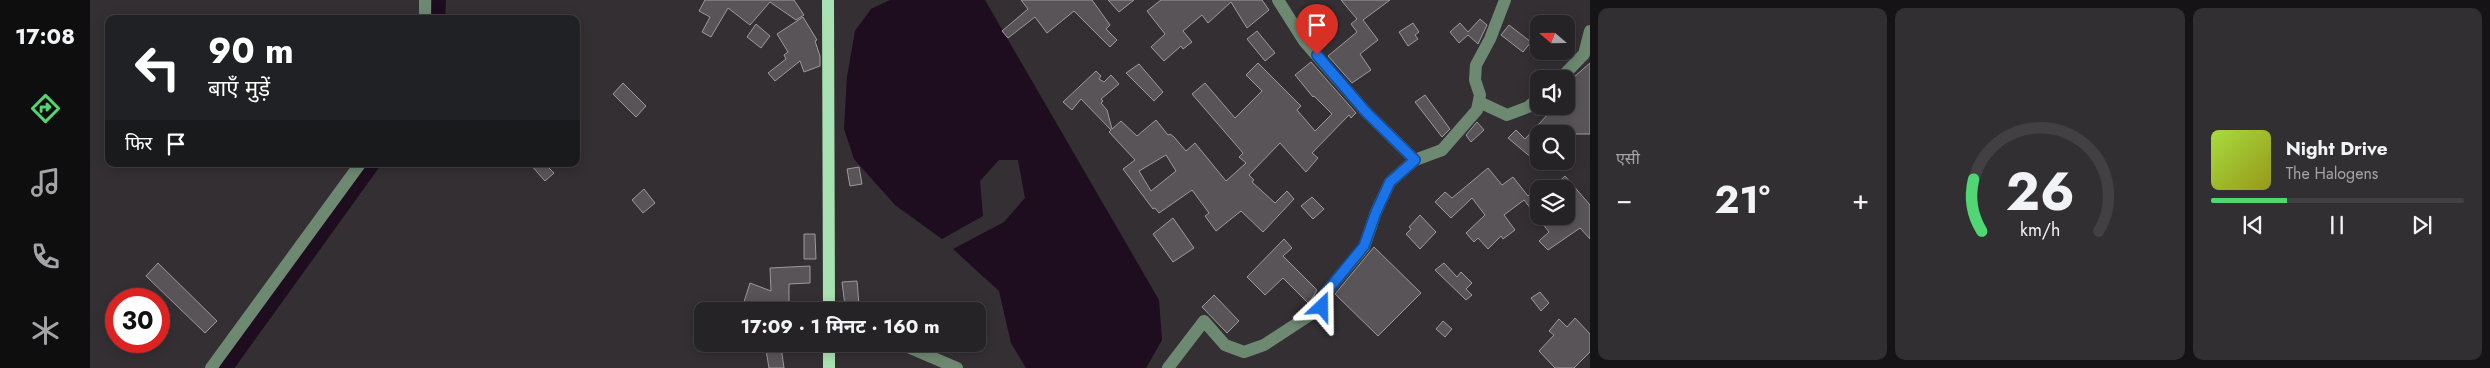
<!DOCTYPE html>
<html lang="hi">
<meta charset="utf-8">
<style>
:root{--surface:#262326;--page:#322f32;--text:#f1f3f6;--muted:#a4a4a7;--line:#424043;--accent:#51d674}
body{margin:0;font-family:Jost,"Noto Sans Devanagari",sans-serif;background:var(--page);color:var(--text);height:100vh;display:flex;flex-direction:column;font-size:19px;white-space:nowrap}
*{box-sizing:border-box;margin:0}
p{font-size:16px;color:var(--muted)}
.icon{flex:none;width:28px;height:28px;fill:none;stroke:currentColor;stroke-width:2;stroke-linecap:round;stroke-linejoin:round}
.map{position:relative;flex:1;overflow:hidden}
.drawer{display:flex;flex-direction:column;gap:8px;padding:8px;background:#151315;width:900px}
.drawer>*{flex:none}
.banner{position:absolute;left:15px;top:15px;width:475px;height:152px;border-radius:10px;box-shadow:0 2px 12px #0003,0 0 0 1px var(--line);background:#202124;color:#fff;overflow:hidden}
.needle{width:32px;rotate:290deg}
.controls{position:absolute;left:1440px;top:15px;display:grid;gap:10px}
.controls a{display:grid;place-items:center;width:45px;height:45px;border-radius:10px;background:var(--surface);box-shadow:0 2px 12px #0003,0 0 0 1px var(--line);font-size:25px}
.speed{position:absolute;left:15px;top:288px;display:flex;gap:10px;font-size:25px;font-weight:700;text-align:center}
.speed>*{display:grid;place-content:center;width:65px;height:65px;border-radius:50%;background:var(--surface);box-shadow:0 2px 12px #0003,0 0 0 1px var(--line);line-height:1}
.speed .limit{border:8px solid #d22;background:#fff;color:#111}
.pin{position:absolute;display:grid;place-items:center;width:42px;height:42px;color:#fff;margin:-51px -21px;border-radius:50% 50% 50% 0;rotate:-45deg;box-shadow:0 0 5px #0007}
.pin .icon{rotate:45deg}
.me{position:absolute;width:55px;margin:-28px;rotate:23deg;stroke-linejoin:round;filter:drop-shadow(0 0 4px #0008)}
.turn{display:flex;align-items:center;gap:18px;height:105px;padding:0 20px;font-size:22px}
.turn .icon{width:65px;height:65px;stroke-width:2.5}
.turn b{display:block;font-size:35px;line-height:42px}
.then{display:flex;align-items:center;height:48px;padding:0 20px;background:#0003;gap:10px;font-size:19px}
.big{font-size:38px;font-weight:700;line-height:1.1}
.drawer .widget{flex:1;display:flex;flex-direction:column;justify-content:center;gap:8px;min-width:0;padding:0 18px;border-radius:10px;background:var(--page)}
.drawer .dial{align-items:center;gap:0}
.dial svg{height:130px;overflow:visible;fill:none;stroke:var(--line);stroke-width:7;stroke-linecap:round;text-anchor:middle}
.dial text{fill:var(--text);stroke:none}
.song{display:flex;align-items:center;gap:15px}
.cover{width:60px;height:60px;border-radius:8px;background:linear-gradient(135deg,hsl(80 70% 55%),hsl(60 70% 35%))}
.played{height:5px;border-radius:2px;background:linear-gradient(90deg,var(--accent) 30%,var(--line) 30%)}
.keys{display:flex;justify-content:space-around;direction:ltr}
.heat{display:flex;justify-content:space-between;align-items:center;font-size:28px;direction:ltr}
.drawer .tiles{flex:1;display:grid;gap:8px;grid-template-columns:repeat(3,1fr)}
.trip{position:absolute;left:604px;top:302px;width:292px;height:50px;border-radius:10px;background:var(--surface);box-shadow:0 2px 12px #0003,0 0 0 1px var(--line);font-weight:700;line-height:50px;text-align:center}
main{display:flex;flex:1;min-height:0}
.dock{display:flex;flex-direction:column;width:90px;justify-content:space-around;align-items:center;background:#0f0e0f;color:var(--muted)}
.dock .icon{width:35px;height:35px}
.dock .selected{color:var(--accent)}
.dock b{font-size:22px;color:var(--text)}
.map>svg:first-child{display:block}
</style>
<main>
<nav class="dock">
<b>17:08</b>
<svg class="icon selected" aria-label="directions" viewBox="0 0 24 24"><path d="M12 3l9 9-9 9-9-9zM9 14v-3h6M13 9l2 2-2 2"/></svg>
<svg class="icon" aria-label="music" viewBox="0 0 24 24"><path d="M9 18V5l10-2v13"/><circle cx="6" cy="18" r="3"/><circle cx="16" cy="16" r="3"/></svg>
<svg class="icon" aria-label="phone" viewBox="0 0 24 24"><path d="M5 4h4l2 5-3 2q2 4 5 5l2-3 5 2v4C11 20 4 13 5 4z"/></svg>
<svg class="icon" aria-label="climate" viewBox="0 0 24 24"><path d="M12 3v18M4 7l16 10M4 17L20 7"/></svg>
</nav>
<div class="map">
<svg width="1500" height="368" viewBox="0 0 1500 368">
<rect width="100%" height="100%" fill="#332f33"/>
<polygon fill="#1e0c1f" points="800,0 895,0 1069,300 1072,340 1056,368 936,368 921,343 909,291 863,249 914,222 935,198 928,160 909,160 890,181 893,216 852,239 805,205 764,159 754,129 757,77 765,31 781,9"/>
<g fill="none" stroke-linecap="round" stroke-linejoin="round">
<g stroke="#1e0c1f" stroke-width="14">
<polyline points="348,19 349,0"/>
<polyline points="136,368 283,164"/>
</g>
</g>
<g fill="#585458" stroke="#9d999d" fill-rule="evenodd">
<polygon points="615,0 704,0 714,15 706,20 680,2 660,25 638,8 621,37 612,32 620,17 609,11"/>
<polygon points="931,0 1002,0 1020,25 1016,29 1027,40 1020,47 984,11 957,33 945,17 918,38 912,31 938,9"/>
<polygon points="1018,0 1044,0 1029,12"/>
<polygon points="1071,0 1172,0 1179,10 1157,28 1141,2 1118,23 1112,15 1093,31 1102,42 1093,49 1091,46 1074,61 1061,47 1075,34 1057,11"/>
<polygon points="1251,0 1300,0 1273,20 1288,40 1270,54 1281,70 1262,83 1238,56 1267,32 1261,24 1267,19"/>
<polygon points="713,17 727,40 725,41 730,56 730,66 714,72 710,61 685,81 678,73 696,59 694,55 698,52 687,34"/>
<polygon points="1390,19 1397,25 1388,44 1378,35 1369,43 1360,32 1370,23 1378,32"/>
<polygon points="1323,23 1329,32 1325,35 1328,39 1318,46 1309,32"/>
<polygon points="666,24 680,36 671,48 657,37"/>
<polygon points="1419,25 1441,42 1433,52 1411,35"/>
<polygon points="1167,31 1185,53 1175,61 1157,39"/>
<path d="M1221,62L1266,113L1261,118L1259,115L1222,153L1228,158L1216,172L1190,143L1159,175L1164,180L1162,182L1185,203L1197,191L1204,199L1173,232L1151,211L1126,231L1115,216L1119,213L1102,190L1069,213L1065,208L1063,209L1033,169L1045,160L1019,132L1021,130L991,99L982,110L973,102L1006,71L1011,76L1009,79L1014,82L1021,75L1029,84L1011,99L1013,101L1011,103L1017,110L1022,129L1031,121L1047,136L1066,120L1078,135L1080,134L1084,137L1096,151L1105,143L1136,181L1156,163L1149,157L1153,153L1102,94L1115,83L1145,118L1172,91L1156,75L1168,63L1211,106L1207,110L1225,131L1242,114L1224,96L1223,97L1205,75ZM1076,155L1086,171L1061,191L1049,171Z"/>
<polygon points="1500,63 1500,134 1449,134 1449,164 1418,138 1426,130 1435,139 1460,112 1453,106 1476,106 1476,84"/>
<polygon points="1049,64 1073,92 1064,101 1036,73"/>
<polygon points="533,83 556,106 546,117 523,94"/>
<polygon points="1335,95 1360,129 1352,137 1325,102"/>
<polygon points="1387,122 1394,130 1381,142 1376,135"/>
<polygon points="440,164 455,164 464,173 455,181"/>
<polygon points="769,167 772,184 760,186 757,169"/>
<polygon points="1398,168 1412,185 1423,177 1438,196 1449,186 1449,216 1476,216 1476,189 1461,189 1475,176 1500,205 1500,239 1490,228 1458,250 1449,241 1459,232 1434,200 1414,215 1425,230 1413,239 1411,236 1398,249 1388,238 1384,242 1376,233 1395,215 1382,198 1361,218 1345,202 1355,192 1362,198"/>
<polygon points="554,189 565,203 553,213 542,200"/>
<polygon points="1222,197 1234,209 1223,219 1211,206"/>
<polygon points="1330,215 1346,232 1330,249 1316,234 1321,229 1319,227"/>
<polygon points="1083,218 1104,248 1083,262 1063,234"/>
<polygon points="714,234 725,234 726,259 714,259"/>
<polygon points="1194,239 1202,248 1193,256 1227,290 1219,304 1193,278 1175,295 1157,277"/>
<polygon points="1284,247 1331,293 1288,336 1245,294"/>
<polygon points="68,263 127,321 115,333 56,276"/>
<polygon points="1354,263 1367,277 1371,272 1382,283 1376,289 1382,295 1376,300 1345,270"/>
<polygon points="720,266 720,283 699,284 699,311 655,311 657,306 653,305 660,283 681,291 680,268"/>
<polygon points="767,281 769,305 755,306 752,282"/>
<polygon points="1450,292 1459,303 1451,311 1441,298"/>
<polygon points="1124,295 1149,321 1137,333 1112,307"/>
<polygon points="1485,318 1500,334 1500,352 1484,368 1465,368 1449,351 1464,335 1459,331 1469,319 1477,327"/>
<polygon points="1353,321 1362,329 1355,337 1346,329"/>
<polygon points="675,344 691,347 694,368 679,368"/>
</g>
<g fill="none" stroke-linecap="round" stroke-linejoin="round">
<g stroke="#6e8972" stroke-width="12">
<polyline points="335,0 335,19"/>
<polyline points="1188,0 1214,41 1276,112 1325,160"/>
<polyline points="1470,79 1494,54 1500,31"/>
<polyline points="1389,102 1417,115 1438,107 1449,98"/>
<polyline points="811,344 867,368"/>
<polyline points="121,368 270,164"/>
<polyline points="1078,368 1114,321 1135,345 1154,352 1174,345 1232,307 1233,296 1274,247 1286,212 1300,182 1325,160 1352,150 1387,110 1390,95 1385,80 1386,65 1400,39 1415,0"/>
</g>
<g stroke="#a9e2b2" stroke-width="12">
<polyline points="738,0 739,311"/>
<polyline points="739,368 739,344"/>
</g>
</g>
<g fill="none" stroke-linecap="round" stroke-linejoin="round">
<g stroke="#114b97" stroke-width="12">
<polyline id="route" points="1227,55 1276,112 1325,160 1300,182 1286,212 1274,246 1233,296 1232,307"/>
</g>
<use href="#route" stroke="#1a73e8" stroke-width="9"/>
</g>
</svg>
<div class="controls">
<a><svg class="needle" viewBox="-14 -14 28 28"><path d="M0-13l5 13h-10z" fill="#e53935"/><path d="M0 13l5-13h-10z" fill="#a4a4a7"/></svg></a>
<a><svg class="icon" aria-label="sound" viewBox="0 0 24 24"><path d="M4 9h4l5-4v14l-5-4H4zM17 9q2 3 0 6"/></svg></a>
<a><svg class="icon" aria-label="search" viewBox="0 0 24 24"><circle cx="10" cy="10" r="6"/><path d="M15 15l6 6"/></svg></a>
<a><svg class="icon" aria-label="layers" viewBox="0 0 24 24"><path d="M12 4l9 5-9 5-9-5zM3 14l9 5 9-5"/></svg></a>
</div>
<div class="speed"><div class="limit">30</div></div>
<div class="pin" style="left:1227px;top:55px;background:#d93025"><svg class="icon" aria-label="arrive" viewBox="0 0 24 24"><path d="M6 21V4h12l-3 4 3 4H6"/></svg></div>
<svg class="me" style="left:1232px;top:307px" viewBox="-20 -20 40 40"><path d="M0-17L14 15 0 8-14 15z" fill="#1a73e8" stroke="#fff" stroke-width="4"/></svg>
<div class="trip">17:09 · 1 मिनट · 160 m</div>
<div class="banner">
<div class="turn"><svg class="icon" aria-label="left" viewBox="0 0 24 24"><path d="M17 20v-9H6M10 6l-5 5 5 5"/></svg><div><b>90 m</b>बाएँ मुड़ें</div></div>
<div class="then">फिर<svg class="icon" aria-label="arrive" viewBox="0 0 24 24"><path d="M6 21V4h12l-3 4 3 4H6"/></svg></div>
</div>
</div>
<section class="drawer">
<div class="tiles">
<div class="widget"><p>एसी</p>
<div class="heat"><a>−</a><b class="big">21°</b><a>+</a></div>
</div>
<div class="widget dial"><svg viewBox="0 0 100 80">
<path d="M14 69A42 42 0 1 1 86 69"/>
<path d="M14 69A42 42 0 0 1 9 37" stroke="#51d674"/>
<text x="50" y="56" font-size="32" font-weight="700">26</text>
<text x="50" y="72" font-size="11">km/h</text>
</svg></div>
<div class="widget">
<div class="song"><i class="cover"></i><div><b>Night Drive</b><p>The Halogens</p></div></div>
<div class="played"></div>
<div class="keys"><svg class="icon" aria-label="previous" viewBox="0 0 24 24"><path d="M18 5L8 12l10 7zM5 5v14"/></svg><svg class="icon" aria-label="pause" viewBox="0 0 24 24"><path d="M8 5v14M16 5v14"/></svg><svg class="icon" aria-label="next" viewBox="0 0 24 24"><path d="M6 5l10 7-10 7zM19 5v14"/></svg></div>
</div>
</div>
</section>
</main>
